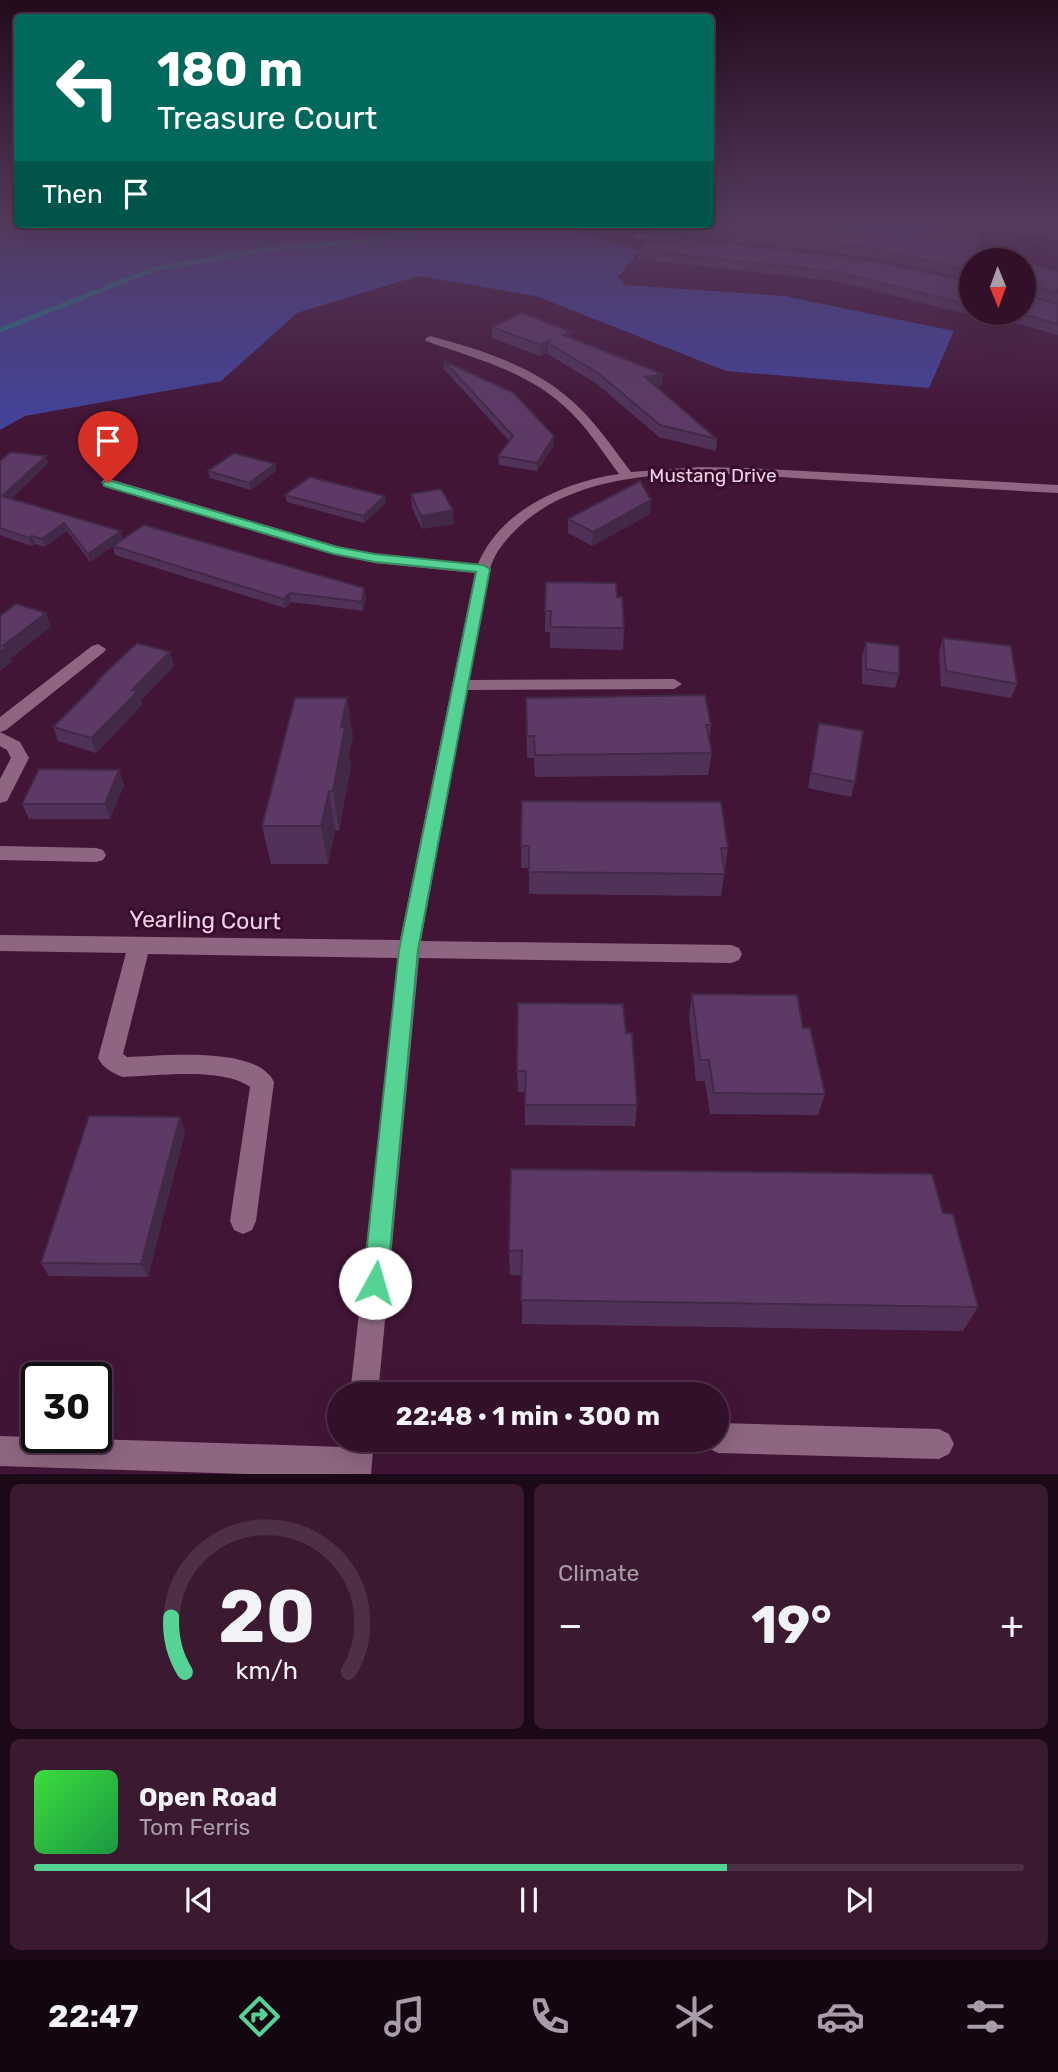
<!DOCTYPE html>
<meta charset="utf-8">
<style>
:root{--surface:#321029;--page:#3a1931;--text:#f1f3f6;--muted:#a89da8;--line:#4d3046;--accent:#54d395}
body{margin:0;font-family:Rubik,sans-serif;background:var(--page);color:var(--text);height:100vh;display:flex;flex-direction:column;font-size:26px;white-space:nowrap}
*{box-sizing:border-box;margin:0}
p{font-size:23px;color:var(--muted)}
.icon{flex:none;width:38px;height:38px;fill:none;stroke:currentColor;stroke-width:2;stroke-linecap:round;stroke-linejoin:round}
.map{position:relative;height:1474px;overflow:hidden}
.panel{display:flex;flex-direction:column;gap:10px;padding:10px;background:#1c0917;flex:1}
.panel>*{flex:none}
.top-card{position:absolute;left:14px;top:14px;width:700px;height:214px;border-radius:7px;box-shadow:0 7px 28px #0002,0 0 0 2px var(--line);background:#00695c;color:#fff;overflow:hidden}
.needle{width:46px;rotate:179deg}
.tools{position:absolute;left:959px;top:248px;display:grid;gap:14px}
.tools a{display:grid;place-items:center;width:77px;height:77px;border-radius:50%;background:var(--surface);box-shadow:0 7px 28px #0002,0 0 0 2px var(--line);font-size:35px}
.speed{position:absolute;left:21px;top:1362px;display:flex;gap:14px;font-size:35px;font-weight:700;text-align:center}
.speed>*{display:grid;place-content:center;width:91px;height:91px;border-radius:50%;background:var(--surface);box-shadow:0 7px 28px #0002,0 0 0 2px var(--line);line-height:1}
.speed .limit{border:4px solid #111;border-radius:10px;background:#fff;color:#111}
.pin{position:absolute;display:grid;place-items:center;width:60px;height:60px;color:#fff;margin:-72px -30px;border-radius:50% 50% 50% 0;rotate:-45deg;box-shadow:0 0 7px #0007}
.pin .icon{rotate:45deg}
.me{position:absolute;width:77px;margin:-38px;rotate:6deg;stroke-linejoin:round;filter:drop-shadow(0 0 5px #0008)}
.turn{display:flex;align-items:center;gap:24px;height:147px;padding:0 28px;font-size:32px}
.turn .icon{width:91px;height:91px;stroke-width:2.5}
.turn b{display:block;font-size:49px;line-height:60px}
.then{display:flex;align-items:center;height:66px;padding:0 28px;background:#0003;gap:14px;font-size:26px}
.big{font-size:52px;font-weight:700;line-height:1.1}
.panel .widget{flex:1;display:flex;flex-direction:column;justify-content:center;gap:10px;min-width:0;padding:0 24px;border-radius:10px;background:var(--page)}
.panel .dial{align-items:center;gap:0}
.dial svg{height:182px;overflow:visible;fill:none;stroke:var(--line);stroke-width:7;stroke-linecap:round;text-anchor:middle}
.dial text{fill:var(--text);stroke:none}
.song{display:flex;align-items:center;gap:21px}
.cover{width:84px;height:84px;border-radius:10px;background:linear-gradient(135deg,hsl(120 70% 55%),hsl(140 70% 35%))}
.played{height:7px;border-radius:4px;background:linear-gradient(90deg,var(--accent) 70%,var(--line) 70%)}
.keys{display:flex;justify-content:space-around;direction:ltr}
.heat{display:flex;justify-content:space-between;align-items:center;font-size:38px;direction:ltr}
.panel .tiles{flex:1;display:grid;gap:10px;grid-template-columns:1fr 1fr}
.widget:last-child{grid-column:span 2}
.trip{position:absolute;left:327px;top:1382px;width:402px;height:70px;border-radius:35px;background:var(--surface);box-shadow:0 7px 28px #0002,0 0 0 2px var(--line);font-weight:700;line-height:70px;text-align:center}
.menu{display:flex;height:112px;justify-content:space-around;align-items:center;background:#140610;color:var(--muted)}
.menu .icon{width:49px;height:49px}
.menu .on{color:var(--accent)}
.menu b{font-size:32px;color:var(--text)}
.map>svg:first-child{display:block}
</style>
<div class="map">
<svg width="1058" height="1474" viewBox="0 0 1058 1474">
<rect width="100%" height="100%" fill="#421537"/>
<g fill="#43439b">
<polygon points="0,220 17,220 18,224 578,224 576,232 640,250 618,277 625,285 784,296 954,331 929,388 726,371 536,296 418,276 297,313 221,381 25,416 0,430"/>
<polygon points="762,220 971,220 922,242 860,237 838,229"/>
</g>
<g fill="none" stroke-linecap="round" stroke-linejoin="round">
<polyline stroke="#25788e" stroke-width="5" points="0,330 154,269 263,250 366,241 445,224"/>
<g fill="#8e6681" fill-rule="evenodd">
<polygon points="636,233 671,238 676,241 671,244 633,238"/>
<path d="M430,336C479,349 534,366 572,401C595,421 612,447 631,472L700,467L748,468L1058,485V493C987,489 917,485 846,481C739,476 569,448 498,551C481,577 475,647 469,680L674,679L682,684L674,689L467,690L421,941L731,945L739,948L742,954L739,960L731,963L419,958L378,1395H350L398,958L148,954L123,1054L127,1057C161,1056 257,1045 274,1082L256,1221L252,1230L243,1234L234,1230L230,1221L250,1087C222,1067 156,1076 123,1077C112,1073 103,1068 98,1058L126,953L0,951V935L400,940L475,573L375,563L334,554L101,483L103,480H113L337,546L375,555L478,564C500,510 564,482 619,474C601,450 586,425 564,406C526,371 474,358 426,341L425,339Z"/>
<polygon points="98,644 106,649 104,652 6,730 0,732 0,717 92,646"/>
<polygon points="0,732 20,742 29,758 7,801 0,803 0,779 11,758 7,750 0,746"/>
<polygon points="0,846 96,848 103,850 106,855 103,860 96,862 0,860"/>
<polygon points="718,1423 939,1429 949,1434 954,1444 949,1454 939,1459 718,1453 708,1448 704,1440 718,1440"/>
<polygon points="0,1436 344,1447 344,1440 374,1440 371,1474 246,1474 0,1466"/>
</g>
</g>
<g fill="#503258">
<polygon points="939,220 1058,220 1058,239 982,224 971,261 971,280 875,258 658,233 659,224 913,238"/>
<polygon points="638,250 971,282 971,313 1024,313 1024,262 1058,271 1058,303 1025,295 1058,304 1058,335 987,315 982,318 835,281 638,259"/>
<polygon points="492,327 571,338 663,374 662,385 655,387 717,439 716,451 659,437 597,384 548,354 548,352 540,356 492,338"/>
<polygon points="444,361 554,436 554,445 537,471 499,465 498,456 509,441 444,369"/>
<polygon points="46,456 48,463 11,499 123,539 366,597 363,611 291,602 285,608 115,555 113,546 90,562 67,531 45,547 35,544 31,546 0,535 0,461"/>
<polygon points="275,464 276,471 251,490 210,478 208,471"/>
<polygon points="411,494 453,510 454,524 422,529 412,508"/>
<polygon points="285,495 385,496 386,503 364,523 287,502"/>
<polygon points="651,500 650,514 592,546 568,533 568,519"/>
<polygon points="546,582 617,597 624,628 623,650 550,648 550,632 545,632"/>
<polygon points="943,638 1017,684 1011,698 941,686 939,652"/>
<polygon points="866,642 899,674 895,688 862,684 862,656"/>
<polygon points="170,652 174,666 141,700 142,705 96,753 58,741 53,727 98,683 97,681"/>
<polygon points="526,698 711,725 709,741 712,753 708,775 535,777 534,758 527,758"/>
<polygon points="819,723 855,782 851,797 808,788"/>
<polygon points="353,736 349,753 351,766 339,830 335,830 328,864 271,864 262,826"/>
<polygon points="119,770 124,785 110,819 29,819 22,804"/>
<polygon points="522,801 728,848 721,896 529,894 529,868 521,868"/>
<polygon points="692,994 803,1028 825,1094 818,1115 710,1114 705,1081 696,1081 689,1016"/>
<polygon points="626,1033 637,1105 635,1126 525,1125 525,1092 518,1092 517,1071"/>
<polygon points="180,1117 185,1132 148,1277 49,1276 41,1263"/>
<polygon points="943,1213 978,1307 963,1331 522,1324 522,1275 510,1275 509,1251"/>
</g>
<g fill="#412947">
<polygon points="571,332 571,342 563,335"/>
<polygon points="550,340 548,343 548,352 540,356 540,345"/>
<polygon points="663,374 662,385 644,389 645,377"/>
<polygon points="554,436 554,445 537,471 537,463"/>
<polygon points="46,456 48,463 5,504 2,496"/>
<polygon points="275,464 276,471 251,490 249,483"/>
<polygon points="385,496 386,503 364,523 363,516"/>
<polygon points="651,500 650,514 592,546 593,532"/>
<polygon points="453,510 454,524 422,529 421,516"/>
<polygon points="64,523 67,531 45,547 42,539"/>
<polygon points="121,531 123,539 90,562 88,554"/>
<polygon points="32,536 35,544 31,546 29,538"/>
<polygon points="364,588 366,597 363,611 362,602"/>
<polygon points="290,593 291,602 285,608 283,599"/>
<polygon points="46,613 51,627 10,659 12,662 0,671 0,652 3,646"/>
<polygon points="170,652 174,666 141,700 142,705 96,753 91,738 132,690"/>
<polygon points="347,698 353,736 349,753 351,766 339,830 333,791 341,727"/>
<polygon points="119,770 124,785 110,819 105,804"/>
<polygon points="329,791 335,830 328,864 321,826"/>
<polygon points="180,1117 185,1132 148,1277 141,1264"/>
</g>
<g fill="#5d3a66" stroke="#412947" stroke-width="2">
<polygon points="710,220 749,220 913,238 939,220 983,220 976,250 1018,261 971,261 971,271 876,249 659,224 710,224"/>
<polygon points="1004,220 1058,220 1058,230"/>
<polygon points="651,234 875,261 971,282 971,305 837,272 638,250"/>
<polygon points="1024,262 1058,271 1058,293 1027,285 1024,288 1025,295 1058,304 1058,324 1018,313 1024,313"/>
<polygon points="522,313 571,332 563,335 663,374 645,377 717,439 660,425 598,373 548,343 550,340 540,345 492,327"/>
<polygon points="444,361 514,393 554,436 537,463 498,456 513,436"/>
<polygon points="11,452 46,456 2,496 121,531 88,554 64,523 42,539 32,536 29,538 0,528 0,461"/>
<polygon points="234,453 275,464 249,483 208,471"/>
<polygon points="310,477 385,496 363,516 285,495"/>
<polygon points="640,481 651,500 593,532 568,519"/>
<polygon points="441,489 453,510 421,516 411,494"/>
<polygon points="144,525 364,588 362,602 290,593 283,599 113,546"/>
<polygon points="546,582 616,583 617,597 622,597 624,628 550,627 551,611 545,611"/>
<polygon points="16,604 46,613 3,646 6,648 0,652 0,616"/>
<polygon points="943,638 1011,646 1017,684 946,671"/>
<polygon points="866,642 899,646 899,674 866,669"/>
<polygon points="137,643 170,652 132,690 138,691 91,738 53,727 99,681 97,681"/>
<polygon points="705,695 711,725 706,725 712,753 535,755 534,736 527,736 526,698"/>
<polygon points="295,698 347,698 341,727 345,727 333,791 329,791 321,826 262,826"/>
<polygon points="819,723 863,731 855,782 811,773"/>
<polygon points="39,769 119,770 105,804 22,804"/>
<polygon points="522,801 721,802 728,848 721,848 725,874 529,872 529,846 521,846"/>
<polygon points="692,994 797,995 803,1028 810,1028 825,1094 714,1093 709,1060 700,1060"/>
<polygon points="518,1003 623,1004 626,1033 632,1033 637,1105 525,1105 526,1071 517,1071"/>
<polygon points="89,1116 180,1117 141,1264 41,1263"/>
<polygon points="511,1169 932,1174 943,1213 953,1214 978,1307 521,1300 522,1250 509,1251"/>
</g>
<linearGradient id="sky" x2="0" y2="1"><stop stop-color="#240c1e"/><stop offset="0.52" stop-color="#543b5e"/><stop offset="1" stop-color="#543b5e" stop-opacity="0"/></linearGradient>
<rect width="1058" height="426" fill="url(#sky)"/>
<polygon fill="#54d395" stroke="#378961" stroke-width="2" points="108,480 337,547 375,554 483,565 490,569 418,950 387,1283 384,1292 375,1296 366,1292 363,1283 399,950 476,572 375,562 334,554 104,486 103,483"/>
<g text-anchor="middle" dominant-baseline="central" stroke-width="6" stroke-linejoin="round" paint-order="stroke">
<g font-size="19" fill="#efd2e5" stroke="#370b2c">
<text x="713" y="475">Mustang Drive</text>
</g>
<g font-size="23" fill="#efd2e5" stroke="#370b2c">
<text transform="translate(205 920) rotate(1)">Yearling Court</text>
</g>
</g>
</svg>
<div class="tools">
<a><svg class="needle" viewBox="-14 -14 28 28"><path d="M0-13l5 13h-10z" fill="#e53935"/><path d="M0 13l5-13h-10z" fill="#a89da8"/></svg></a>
</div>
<div class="speed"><div class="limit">30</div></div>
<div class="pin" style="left:108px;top:483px;background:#d93025"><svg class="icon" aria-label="arrive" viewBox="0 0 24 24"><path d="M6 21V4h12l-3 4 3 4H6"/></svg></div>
<svg class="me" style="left:375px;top:1283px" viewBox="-20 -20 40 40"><circle r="19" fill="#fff"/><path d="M0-13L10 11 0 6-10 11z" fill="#54d395"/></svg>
<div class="trip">22:48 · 1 min · 300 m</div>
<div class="top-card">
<div class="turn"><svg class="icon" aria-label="left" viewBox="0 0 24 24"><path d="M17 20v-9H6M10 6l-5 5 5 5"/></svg><div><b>180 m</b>Treasure Court</div></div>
<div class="then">Then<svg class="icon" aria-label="arrive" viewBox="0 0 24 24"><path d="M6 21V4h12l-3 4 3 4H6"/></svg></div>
</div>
</div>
<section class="panel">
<div class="tiles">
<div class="widget dial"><svg viewBox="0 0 100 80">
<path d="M14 69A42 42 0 1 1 86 69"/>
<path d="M14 69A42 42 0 0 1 8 45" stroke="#54d395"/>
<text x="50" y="56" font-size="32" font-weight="700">20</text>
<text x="50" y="72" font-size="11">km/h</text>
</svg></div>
<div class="widget"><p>Climate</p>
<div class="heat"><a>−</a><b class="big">19°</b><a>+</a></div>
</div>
<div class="widget">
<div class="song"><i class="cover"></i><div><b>Open Road</b><p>Tom Ferris</p></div></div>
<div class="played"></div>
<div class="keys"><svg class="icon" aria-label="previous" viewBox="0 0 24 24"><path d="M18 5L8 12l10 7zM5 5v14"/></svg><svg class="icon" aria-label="pause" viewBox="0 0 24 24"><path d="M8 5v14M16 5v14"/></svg><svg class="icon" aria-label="next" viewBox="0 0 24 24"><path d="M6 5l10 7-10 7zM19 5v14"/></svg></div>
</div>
</div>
</section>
<nav class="menu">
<b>22:47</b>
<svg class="icon on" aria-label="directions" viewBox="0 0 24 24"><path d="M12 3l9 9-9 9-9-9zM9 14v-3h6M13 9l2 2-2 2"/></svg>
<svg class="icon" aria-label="music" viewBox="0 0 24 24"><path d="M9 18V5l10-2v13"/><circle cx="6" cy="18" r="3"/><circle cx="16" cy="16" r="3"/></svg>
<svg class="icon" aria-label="phone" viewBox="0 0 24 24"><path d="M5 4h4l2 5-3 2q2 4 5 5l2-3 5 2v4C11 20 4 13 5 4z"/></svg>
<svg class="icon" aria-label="climate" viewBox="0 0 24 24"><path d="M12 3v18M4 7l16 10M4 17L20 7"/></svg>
<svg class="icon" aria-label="car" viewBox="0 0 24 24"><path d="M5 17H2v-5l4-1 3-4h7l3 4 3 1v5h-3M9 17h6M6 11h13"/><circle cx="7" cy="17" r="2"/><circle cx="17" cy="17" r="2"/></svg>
<svg class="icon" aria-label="filters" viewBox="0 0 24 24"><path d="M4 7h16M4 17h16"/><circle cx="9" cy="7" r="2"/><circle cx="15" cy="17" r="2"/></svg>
</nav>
